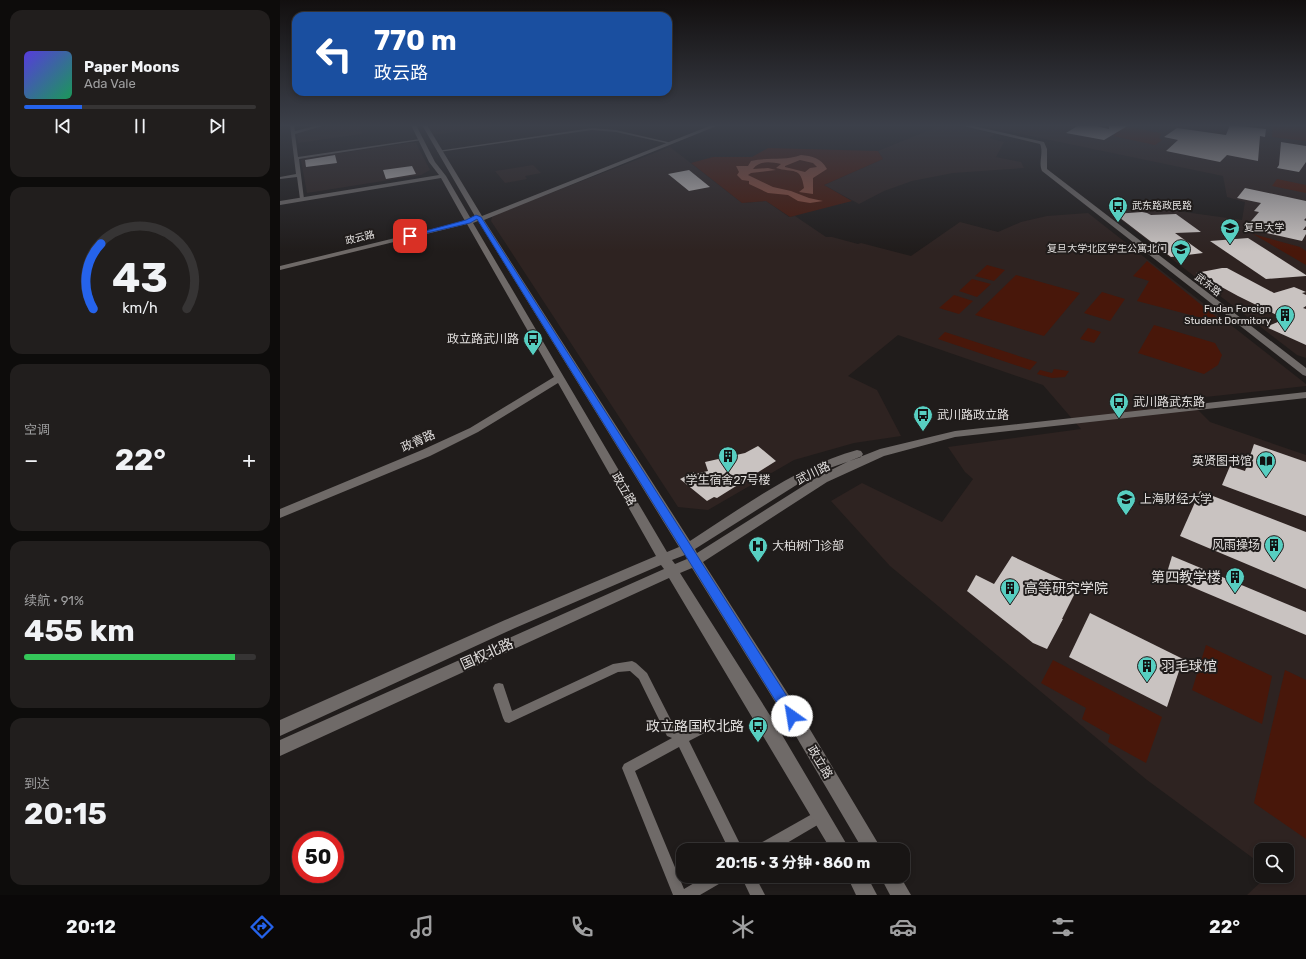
<!DOCTYPE html>
<html lang="zh">
<meta charset="utf-8">
<style>
:root{--surface:#181514;--page:#211e1d;--text:#f1f3f6;--muted:#9f9fa0;--line:#363434;--accent:#2563eb}
body{margin:0;font-family:Rubik,"Noto Sans SC",sans-serif;background:var(--page);color:var(--text);height:100vh;display:flex;flex-direction:column;font-size:15px;white-space:nowrap}
*{box-sizing:border-box;margin:0}
p{font-size:13px;color:var(--muted)}
.icon{flex:none;width:22px;height:22px;fill:none;stroke:currentColor;stroke-width:2;stroke-linecap:round;stroke-linejoin:round}
.map{position:relative;flex:1;overflow:hidden}
.sheet{display:flex;flex-direction:column;gap:10px;padding:10px;background:#0d0c0b;width:280px}
.sheet>*{flex:none}
.hud{position:absolute;left:12px;top:12px;width:380px;height:84px;border-radius:12px;box-shadow:0 2px 6px #0003,0 0 0 1px var(--line);background:#1a4fa0;color:#fff;overflow:hidden}
.tools{position:absolute;left:974px;top:843px;display:grid;gap:8px}
.tools a{display:grid;place-items:center;width:40px;height:40px;border-radius:8px;background:var(--surface);box-shadow:0 2px 6px #0003,0 0 0 1px var(--line);font-size:20px}
.speed{position:absolute;left:12px;top:831px;display:flex;gap:8px;font-size:20px;font-weight:700;text-align:center}
.speed>*{display:grid;place-content:center;width:52px;height:52px;border-radius:50%;background:var(--surface);box-shadow:0 2px 6px #0003,0 0 0 1px var(--line);line-height:1}
.speed .limit{border:6px solid #d22;background:#fff;color:#111}
.pin{position:absolute;display:grid;place-items:center;width:34px;height:34px;color:#fff;margin:-17px;border-radius:8px;box-shadow:0 2px 6px #0006}
.me{position:absolute;width:44px;margin:-22px;rotate:328deg;stroke-linejoin:round;filter:drop-shadow(0 0 3px #0008)}
.turn{display:flex;align-items:center;gap:14px;height:84px;padding:0 16px;font-size:18px}
.turn .icon{width:52px;height:52px;stroke-width:2.5}
.turn b{display:block;font-size:28px;line-height:34px}
.big{font-size:30px;font-weight:700;line-height:1.1}
.sheet .widget{flex:1;display:flex;flex-direction:column;justify-content:center;gap:6px;min-width:0;padding:0 14px;border-radius:12px;background:var(--page)}
.sheet .dial{align-items:center;gap:0}
.dial svg{height:104px;overflow:visible;fill:none;stroke:var(--line);stroke-width:7;stroke-linecap:round;text-anchor:middle}
.dial text{fill:var(--text);stroke:none}
.song{display:flex;align-items:center;gap:12px}
.cover{width:48px;height:48px;border-radius:6px;background:linear-gradient(135deg,hsl(250 70% 55%),hsl(150 70% 35%))}
.played{height:4px;border-radius:2px;background:linear-gradient(90deg,var(--accent) 25%,var(--line) 25%)}
.keys{display:flex;justify-content:space-around;direction:ltr}
.heat{display:flex;justify-content:space-between;align-items:center;font-size:22px;direction:ltr}
.charge{height:6px;border-radius:3px;background:linear-gradient(90deg,#34c759 91%,var(--line) 0)}
.trip{position:absolute;left:396px;top:843px;width:234px;height:40px;border-radius:12px;background:var(--surface);box-shadow:0 2px 6px #0003,0 0 0 1px var(--line);font-weight:700;line-height:40px;text-align:center}
.dock{display:flex;height:64px;justify-content:space-around;align-items:center;background:#0a0808;color:var(--muted)}
.dock .icon{width:28px;height:28px}
.dock .on{color:var(--accent)}
.dock b{font-size:18px;color:var(--text)}
main{display:flex;flex:1;min-height:0}
.map>svg:first-child{display:block}
</style>
<main>
<section class="sheet">
<div class="widget">
<div class="song"><i class="cover"></i><div><b>Paper Moons</b><p>Ada Vale</p></div></div>
<div class="played"></div>
<div class="keys"><svg class="icon" aria-label="previous" viewBox="0 0 24 24"><path d="M18 5L8 12l10 7zM5 5v14"/></svg><svg class="icon" aria-label="pause" viewBox="0 0 24 24"><path d="M8 5v14M16 5v14"/></svg><svg class="icon" aria-label="next" viewBox="0 0 24 24"><path d="M6 5l10 7-10 7zM19 5v14"/></svg></div>
</div>
<div class="widget dial"><svg viewBox="0 0 100 80">
<path d="M14 69A42 42 0 1 1 86 69"/>
<path d="M14 69A42 42 0 0 1 20 19" stroke="#2563eb"/>
<text x="50" y="56" font-size="32" font-weight="700">43</text>
<text x="50" y="72" font-size="11">km/h</text>
</svg></div>
<div class="widget"><p>空调</p>
<div class="heat"><a>−</a><b class="big">22°</b><a>+</a></div>
</div>
<div class="widget"><p>续航 · 91%</p><b class="big">455 km</b><div class="charge"></div></div>
<div class="widget"><p>到达</p><b class="big">20:15</b></div>
</section>
<div class="map">
<svg width="1026" height="895" viewBox="0 0 1026 895">
<rect width="100%" height="100%" fill="#201c1b"/>
<g fill="#2e2321">
<polygon points="48,125 79,125 82,134 18,143 17,133"/>
<polygon points="145,125 216,125 217,126 151,135"/>
<polygon points="662,125 670,125 715,134 709,138 724,142 716,157 741,162 744,168 673,173 632,181 604,191 579,204 544,185 603,159 598,151"/>
<polygon points="697,125 1026,125 1026,358 1017,355 828,210 897,211 962,220 965,202 947,197 943,176"/>
<polygon points="128,143 136,143 150,170 141,175 27,193 21,160 26,158"/>
<polygon points="390,147 462,203 486,201 509,217 515,216 546,237 552,237 578,244 581,243 631,256 680,222 718,232 741,222 767,216 808,213 1026,384 1026,386 907,399 930,422 1026,455 1026,895 967,895 987,876 1007,876 1007,850 981,850 981,864 867,780 610,566 551,501 582,483 662,522 693,479 685,472 668,447 801,429 763,385 618,335 568,376 597,390 621,436 574,443 514,460 428,510 398,507 211,221 212,217 219,213"/>
<polygon points="253,165 261,173 245,176 247,179 225,183 215,171"/>
</g>
<g fill="#48170a">
<polygon points="993,125 1026,125 1026,141 992,137"/>
<polygon points="848,127 880,133 881,135 879,138 882,140 875,145 833,136 838,131 828,129 839,129"/>
<polygon points="488,148 598,151 603,159 544,185 572,201 510,217 486,201 462,203 411,163 433,157 472,157"/>
<polygon points="997,179 1026,185 1026,193 992,186"/>
<polygon points="973,234 1020,247 1026,251 1026,265"/>
<polygon points="867,261 945,324 857,301 869,281 853,276"/>
<polygon points="707,265 725,270 714,281 695,276"/>
<polygon points="736,275 800,293 764,336 695,315"/>
<polygon points="692,279 711,284 697,297 679,291"/>
<polygon points="822,292 845,299 830,321 804,313"/>
<polygon points="674,295 693,301 679,314 659,308"/>
<polygon points="874,325 935,343 942,355 938,365 924,374 858,353"/>
<polygon points="808,328 821,332 814,343 800,339"/>
<polygon points="665,332 757,362 750,370 658,339"/>
<polygon points="774,369 789,371 785,377 772,378 757,374 760,370 772,373"/>
<polygon points="926,645 992,676 982,724 912,690"/>
<polygon points="773,660 882,717 866,763 828,742 830,735 802,719 806,708 761,683"/>
<polygon points="1005,670 1026,680 1026,839 974,803"/>
</g>
<path fill="#904e3d" fill-rule="evenodd" d="M521,155C532,156 541,158 547,169L533,178V194L519,192L524,188C521,166 513,173 496,168L501,164C491,162 480,160 473,169L488,168L496,170L471,173L468,175L493,187L511,191L529,198L543,201L530,203L518,201L508,195L488,193L469,184V181L462,180L457,175L459,172L456,166H468L471,161C488,157 505,161 521,155ZM520,160L533,163L537,167L530,168L525,172L505,167V166Z"/>
<g fill="#c9c3c1">
<polygon points="799,125 812,125 829,129 829,125 849,125 824,140 786,133"/>
<polygon points="950,125 986,129 985,137 980,136 978,161 947,155 940,162 886,151 898,140 884,137 897,128 946,135"/>
<polygon points="1001,142 1026,146 1026,162 1019,172 997,168 999,165"/>
<polygon points="55,155 57,163 26,167 25,160"/>
<polygon points="132,166 136,174 106,179 103,170"/>
<polygon points="409,170 430,187 409,191 388,174"/>
<polygon points="965,188 1026,201 1026,218 1024,220 1026,221 1026,226 1023,230 1026,230 1026,234 1022,241 965,228 979,212 974,211 981,203 957,198"/>
<polygon points="862,212 867,213 871,215 896,214 921,232 895,233 923,253 891,257 835,214"/>
<polygon points="968,238 1026,275 1026,276 986,279 930,241"/>
<polygon points="942,268 947,268 994,293 1014,287 1026,292 1022,293 1026,295 1026,306 1023,308 1026,309 1026,345 986,327 1005,319 958,296 916,273"/>
<polygon points="974,444 1026,462 1026,516 942,485 950,466 965,471"/>
<polygon points="478,446 496,461 437,498 434,497 427,501 400,479 414,472 415,474 428,471 425,462 465,453"/>
<polygon points="920,491 1026,532 1026,589 900,536"/>
<polygon points="732,556 798,587 782,619 783,619 767,649 753,643 687,591 696,575 714,584"/>
<polygon points="892,556 1026,612 1026,635 886,576"/>
<polygon points="810,613 903,659 887,707 789,657"/>
</g>
<g fill="none" stroke-linecap="round" stroke-linejoin="round">
<g fill="#6f6a68" fill-rule="evenodd">
<polygon points="10,125 14,125 15,131 39,125 46,125 15,134 18,157 140,139 142,140 19,159 24,199 22,200 20,199 17,177 0,179 0,177 16,174"/>
<polygon points="312,128 336,130 392,143 390,144 336,132 312,130 159,152 157,151"/>
<polygon points="352,661 356,663 367,673 395,728 404,731 430,718 434,720 436,724 434,728 409,741 463,850 449,850 399,747 355,771 404,889 426,876 446,876 444,881 420,895 393,895 342,768 344,764 392,738 387,736 359,679 350,671 338,672 229,723 225,722 223,718 213,688 215,684 219,683 223,684 232,711 333,664"/>
<polygon points="541,809 546,810 547,815 546,820 495,850 475,850 477,845"/>
<polygon points="461,876 475,876 485,895 470,895"/>
</g>
<g fill="#6f6a68" fill-rule="evenodd">
<path d="M131,125H136L155,162L166,176L191,219L196,218L142,125H147L202,216L432,125H439L204,220L410,541C463,507 516,467 577,450L581,451L583,454L581,457L547,469L518,484L415,549L417,553L539,476L567,462L600,449L675,431L1026,392V398L675,437L604,456L547,482L423,562L519,711L602,850H583L507,721L412,568L400,573L498,728L570,850H551L389,578L0,756V740L384,569L381,565L235,628L0,736V720L225,620L376,556L278,383L198,432L150,456L0,518V509L142,450L190,428L274,377L187,224L0,270V266L185,221L161,178L0,205V201L159,175L149,162ZM198,221L399,547L387,552L193,223ZM405,555L407,559L395,564L392,560Z"/>
<path d="M679,125H689L764,142L767,149V169L1026,368V376L1023,375L762,171C758,162 764,153 760,144Z"/>
<polygon points="567,876 587,876 597,895 576,895"/>
<polygon points="600,876 620,876 631,895 610,895"/>
</g>
</g>
<linearGradient id="sky" x2="0" y2="1"><stop stop-color="#120f0f"/><stop offset="0.5" stop-color="#3c404a"/><stop offset="1" stop-color="#3c404a" stop-opacity="0"/></linearGradient>
<rect width="1026" height="251" fill="url(#sky)"/>
<polygon fill="#2563eb" stroke="#184099" points="196,215 201,217 517,712 519,716 517,721 512,722 508,721 197,219 190,223 130,237 127,236 186,220"/>
<defs>
<g id="bus-pin" transform="scale(1)"><path d="M0 17L-7.5 6A9.5 9.5 0 1 1 7.5 6Z" fill="#57cec1" stroke="#201c1b"/><path d="M-5-6H5V4H4V6H2V4H-2V6H-4V4H-5ZM-3.5-4V0h7V-4ZM-3.5 1.2v1.5H-2V1.2ZM2 1.2v1.5H3.5V1.2Z" fill="#111"/></g>
<g id="university-pin" transform="scale(1)"><path d="M0 17L-7.5 6A9.5 9.5 0 1 1 7.5 6Z" fill="#57cec1" stroke="#201c1b"/><path d="M0-5L7-2L0 1L-7-2ZM-4 1L0 2.5L4 1V4Q0 6-4 4Z" fill="#111"/></g>
<g id="school-pin" transform="scale(1)"><path d="M0 17L-7.5 6A9.5 9.5 0 1 1 7.5 6Z" fill="#57cec1" stroke="#201c1b"/><path d="M0-5L7-2L0 1L-7-2ZM-4 1L0 2.5L4 1V4Q0 6-4 4Z" fill="#111"/></g>
<g id="building-pin" transform="scale(1)"><path d="M0 17L-7.5 6A9.5 9.5 0 1 1 7.5 6Z" fill="#57cec1" stroke="#201c1b"/><path d="M-4-6H4V6H1V3H-1V6H-4ZM-2.5-4.3h1.7v1.8h-1.7ZM.8-4.3h1.7v1.8H.8ZM-2.5-1h1.7V.8h-1.7ZM.8-1h1.7V.8H.8Z" fill="#111"/></g>
<g id="library-pin" transform="scale(1)"><path d="M0 17L-7.5 6A9.5 9.5 0 1 1 7.5 6Z" fill="#57cec1" stroke="#201c1b"/><path d="M-6-4Q-3-5.5-.7-3.5V5Q-3 3-6 4ZM6-4Q3-5.5 .7-3.5V5Q3 3 6 4Z" fill="#111"/></g>
<g id="hospital-pin" transform="scale(1)"><path d="M0 17L-7.5 6A9.5 9.5 0 1 1 7.5 6Z" fill="#57cec1" stroke="#201c1b"/><path d="M-5-5h3v3.5h4V-5h3V5h-3V1.5h-4V5h-3Z" fill="#111"/></g>
</defs>
<g fill-rule="evenodd">
<use href="#bus-pin" x="838" y="206"/>
<use href="#university-pin" x="950" y="228"/>
<use href="#school-pin" x="901" y="249"/>
<use href="#building-pin" x="1005" y="315"/>
<use href="#bus-pin" x="253" y="339"/>
<use href="#bus-pin" x="839" y="402"/>
<use href="#bus-pin" x="643" y="415"/>
<use href="#building-pin" x="448" y="456"/>
<use href="#library-pin" x="986" y="461"/>
<use href="#university-pin" x="846" y="499"/>
<use href="#building-pin" x="994" y="545"/>
<use href="#hospital-pin" x="478" y="546"/>
<use href="#building-pin" x="955" y="577"/>
<use href="#building-pin" x="730" y="588"/>
<use href="#building-pin" x="867" y="666"/>
<use href="#bus-pin" x="478" y="726"/>
</g>
<g text-anchor="middle" dominant-baseline="central" stroke-width="4" stroke-linejoin="round" paint-order="stroke">
<g font-size="10" fill="#e1dedd" stroke="#201c1b" text-anchor="start">
<text x="852" y="206">武东路政民路</text>
<text x="964" y="228">复旦大学</text>
<text x="887" y="249" text-anchor="end">复旦大学北区学生公寓北门</text>
<text x="991" y="309" text-anchor="end">Fudan Foreign<tspan x="991" dy="12">Student Dormitory</tspan></text>
</g>
<g font-size="10" fill="#e1dedd" stroke="#201c1b">
<text transform="translate(80 238) rotate(-14)">政云路</text>
<text transform="translate(928 285) rotate(38)">武东路</text>
</g>
<g font-size="12" fill="#e1dedd" stroke="#201c1b" text-anchor="start">
<text x="239" y="339" text-anchor="end">政立路武川路</text>
<text x="853" y="402">武川路武东路</text>
<text x="657" y="415">武川路政立路</text>
<text x="972" y="461" text-anchor="end">英贤图书馆</text>
<text x="448" y="480" text-anchor="middle">学生宿舍27号楼</text>
<text x="860" y="499">上海财经大学</text>
<text x="980" y="545" text-anchor="end">风雨操场</text>
<text x="492" y="546">大柏树门诊部</text>
</g>
<g font-size="12" fill="#e1dedd" stroke="#201c1b">
<text transform="translate(138 441) rotate(-24)">政青路</text>
<text transform="translate(533 473) rotate(-26)">武川路</text>
<text transform="translate(344 489) rotate(60)">政立路</text>
<text transform="translate(540 762) rotate(59)">政立路</text>
</g>
<g font-size="14" fill="#e1dedd" stroke="#201c1b" text-anchor="end">
<text x="941" y="577">第四教学楼</text>
<text x="744" y="588" text-anchor="start">高等研究学院</text>
<text x="881" y="666" text-anchor="start">羽毛球馆</text>
<text x="464" y="726">政立路国权北路</text>
</g>
<g font-size="14" fill="#e1dedd" stroke="#201c1b">
<text transform="translate(207 654) rotate(-24)">国权北路</text>
</g>
</g>
</svg>
<div class="tools">
<a><svg class="icon" aria-label="search" viewBox="0 0 24 24"><circle cx="10" cy="10" r="6"/><path d="M15 15l6 6"/></svg></a>
</div>
<div class="speed"><div class="limit">50</div></div>
<div class="pin" style="left:130px;top:236px;background:#d93025"><svg class="icon" aria-label="arrive" viewBox="0 0 24 24"><path d="M6 21V4h12l-3 4 3 4H6"/></svg></div>
<svg class="me" style="left:512px;top:716px" viewBox="-20 -20 40 40"><circle r="19" fill="#fff"/><path d="M0-13L10 11 0 6-10 11z" fill="#2563eb"/></svg>
<div class="trip">20:15 · 3 分钟 · 860 m</div>
<div class="hud">
<div class="turn"><svg class="icon" aria-label="left" viewBox="0 0 24 24"><path d="M17 20v-9H6M10 6l-5 5 5 5"/></svg><div><b>770 m</b>政云路</div></div>
</div>
</div>
</main>
<nav class="dock">
<b>20:12</b>
<svg class="icon on" aria-label="directions" viewBox="0 0 24 24"><path d="M12 3l9 9-9 9-9-9zM9 14v-3h6M13 9l2 2-2 2"/></svg>
<svg class="icon" aria-label="music" viewBox="0 0 24 24"><path d="M9 18V5l10-2v13"/><circle cx="6" cy="18" r="3"/><circle cx="16" cy="16" r="3"/></svg>
<svg class="icon" aria-label="phone" viewBox="0 0 24 24"><path d="M5 4h4l2 5-3 2q2 4 5 5l2-3 5 2v4C11 20 4 13 5 4z"/></svg>
<svg class="icon" aria-label="climate" viewBox="0 0 24 24"><path d="M12 3v18M4 7l16 10M4 17L20 7"/></svg>
<svg class="icon" aria-label="car" viewBox="0 0 24 24"><path d="M5 17H2v-5l4-1 3-4h7l3 4 3 1v5h-3M9 17h6M6 11h13"/><circle cx="7" cy="17" r="2"/><circle cx="17" cy="17" r="2"/></svg>
<svg class="icon" aria-label="filters" viewBox="0 0 24 24"><path d="M4 7h16M4 17h16"/><circle cx="9" cy="7" r="2"/><circle cx="15" cy="17" r="2"/></svg>
<b>22°</b>
</nav>
